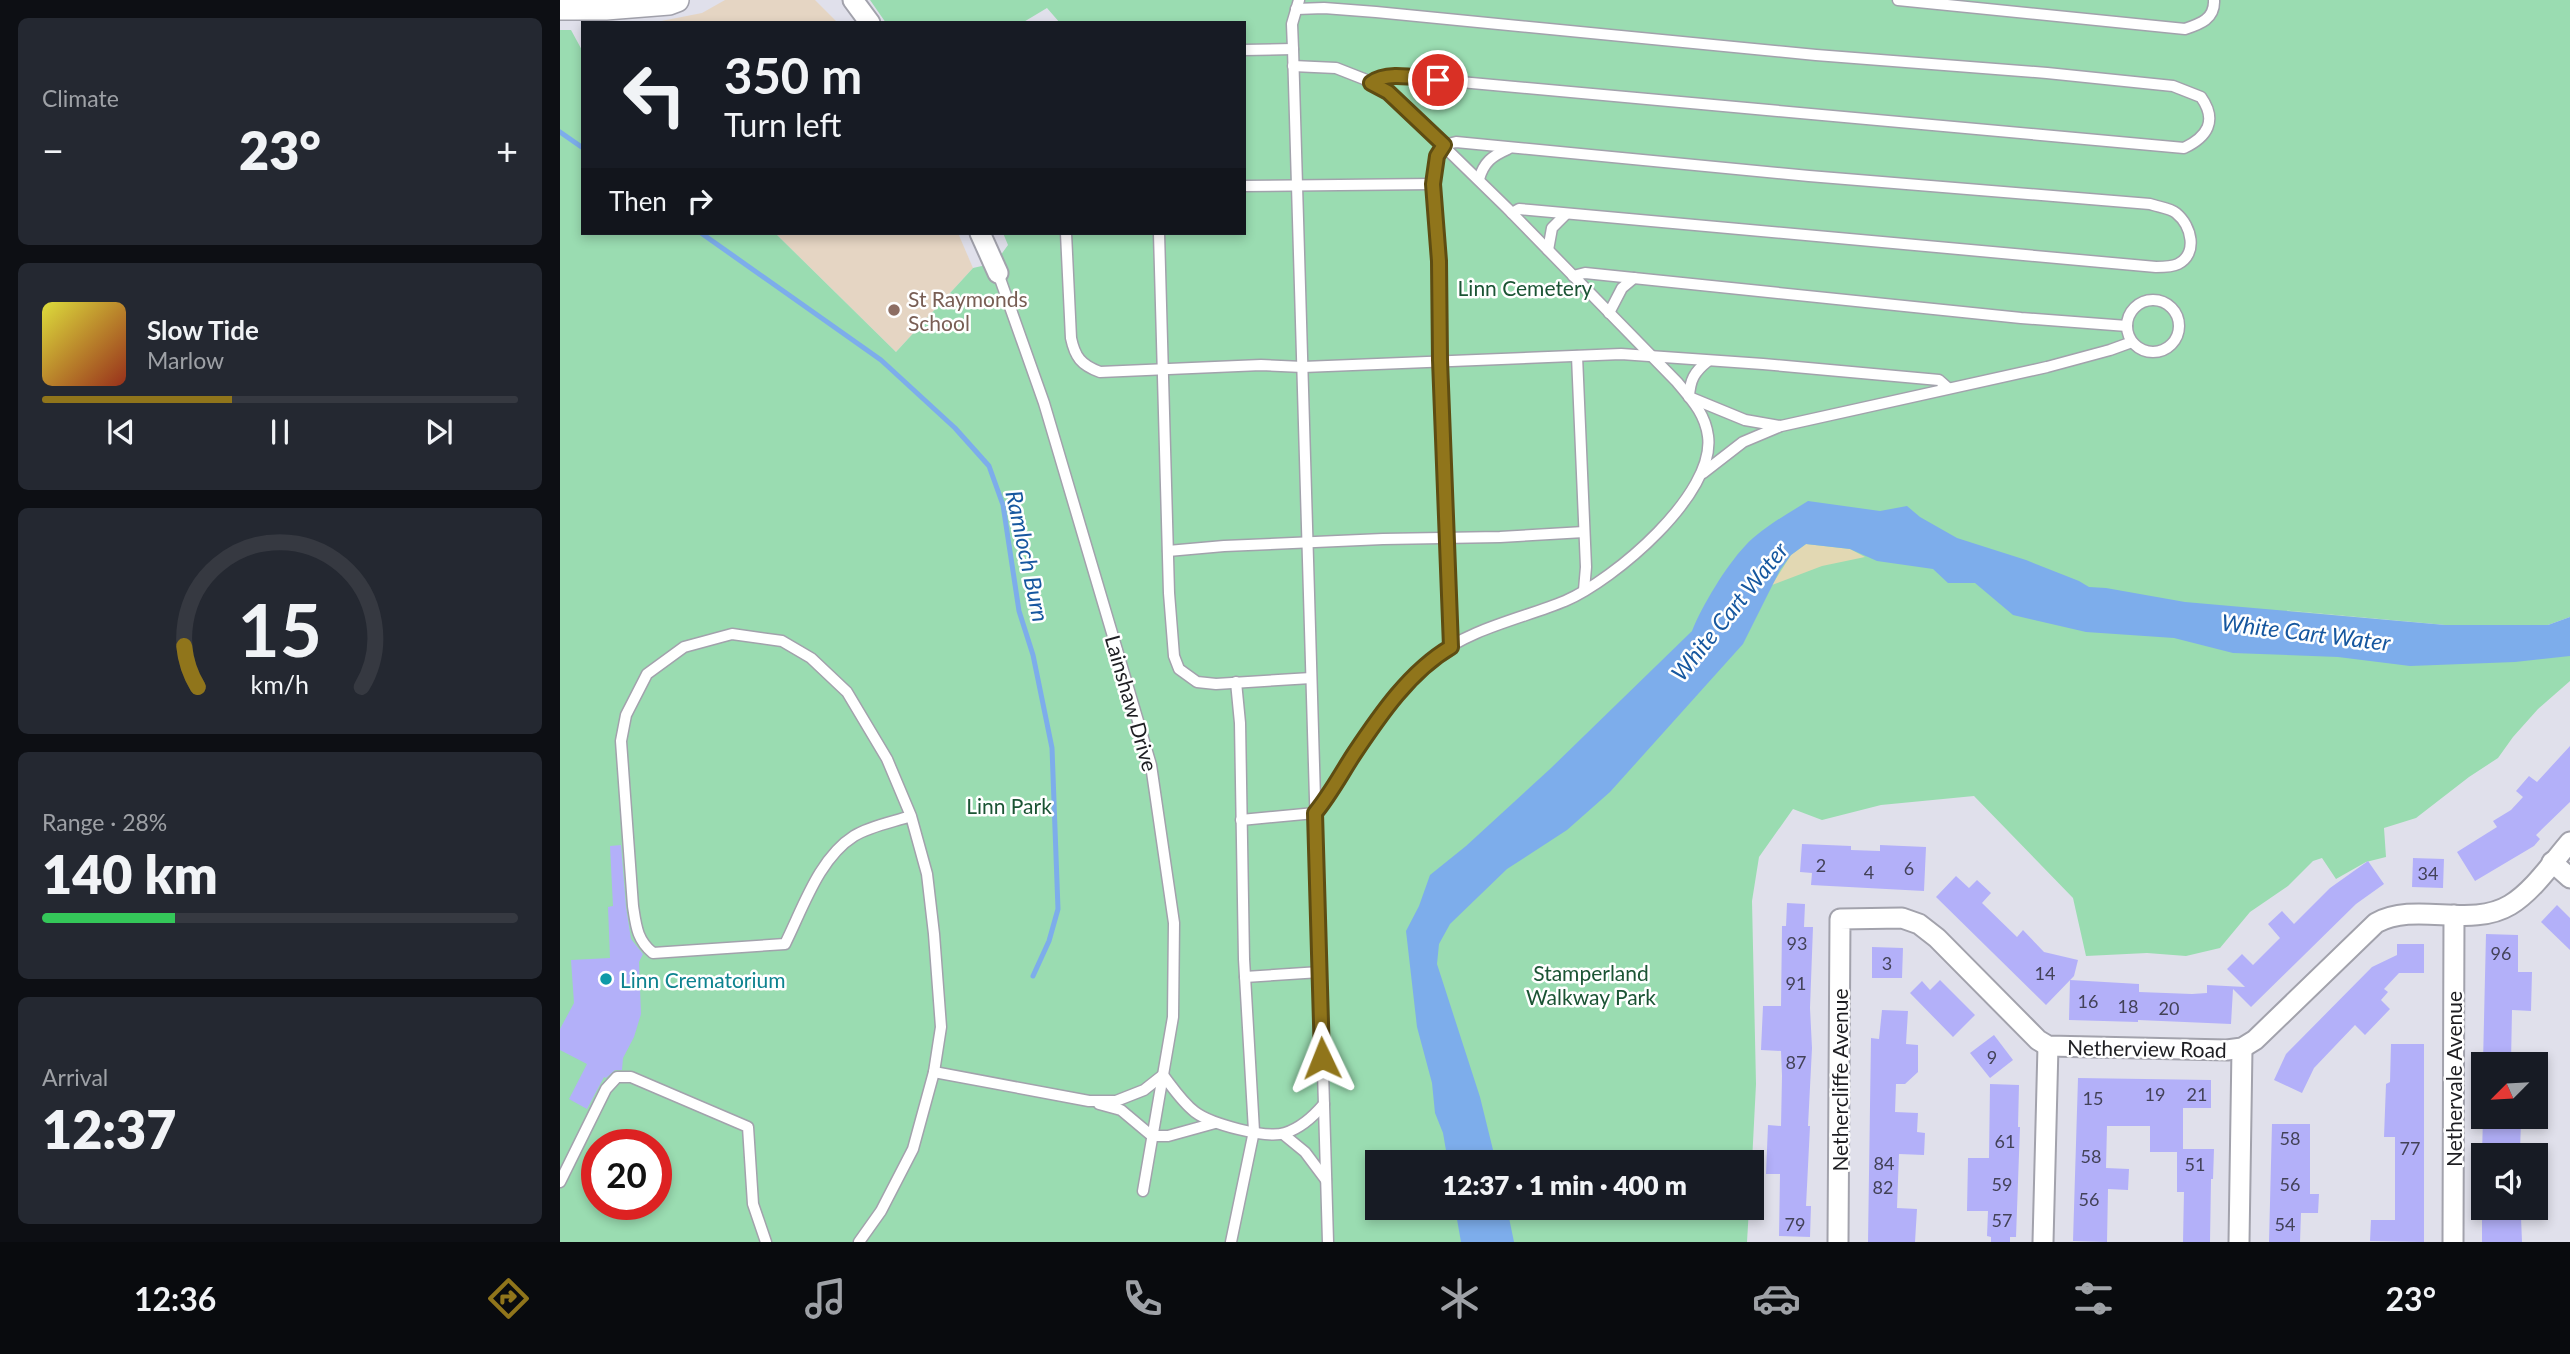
<!DOCTYPE html>
<meta charset="utf-8">
<style>
:root{--surface:#171b24;--page:#242831;--text:#f1f3f6;--muted:#9ea1a6;--line:#363941;--accent:#90751b}
body{margin:0;font-family:Lato,sans-serif;background:var(--page);color:var(--text);height:100vh;display:flex;flex-direction:column;font-size:26px;white-space:nowrap}
*{box-sizing:border-box;margin:0}
p{font-size:23px;color:var(--muted)}
.icon{flex:none;width:38px;height:38px;fill:none;stroke:currentColor;stroke-width:2;stroke-linecap:round;stroke-linejoin:round}
.map{position:relative;flex:1;overflow:hidden}
.details{display:flex;flex-direction:column;gap:18px;padding:18px;background:#0d0f14;width:560px}
.details>*{flex:none}
.banner{position:absolute;left:21px;top:21px;width:665px;height:214px;border-radius:0px;box-shadow:0 4px 10px #0003;background:#171b24;color:var(--text);overflow:hidden}
.needle{width:46px;rotate:246deg}
.fabs{position:absolute;left:1911px;top:1052px;display:grid;gap:14px}
.fabs a{display:grid;place-items:center;width:77px;height:77px;border-radius:0px;background:var(--surface);box-shadow:0 4px 10px #0003;font-size:35px}
.speed{position:absolute;left:21px;top:1129px;display:flex;gap:14px;font-size:35px;font-weight:700;text-align:center}
.speed>*{display:grid;place-content:center;width:91px;height:91px;border-radius:50%;background:var(--surface);box-shadow:0 4px 10px #0003;line-height:1}
.speed .limit{border:10px solid #d22;background:#fff;color:#111}
.pin{position:absolute;display:grid;place-items:center;width:60px;height:60px;color:#fff;margin:-30px;border:4px solid #fff;border-radius:50%;box-shadow:0 2px 7px #0007}
.me{position:absolute;width:77px;margin:-38px;rotate:358deg;stroke-linejoin:round;filter:drop-shadow(0 0 5px #0008)}
.turn{display:flex;align-items:center;gap:24px;height:147px;padding:0 28px;font-size:32px}
.turn .icon{width:91px;height:91px;stroke-width:2.5}
.turn b{display:block;font-size:49px;line-height:60px}
.then{display:flex;align-items:center;height:66px;padding:0 28px;background:#0003;gap:14px;font-size:26px}
.big{font-size:52px;font-weight:800;line-height:1.1}
.details .widget{flex:1;display:flex;flex-direction:column;justify-content:center;gap:10px;min-width:0;padding:0 24px;border-radius:10px;background:var(--page)}
.details .dial{align-items:center;gap:0}
.dial svg{height:182px;overflow:visible;fill:none;stroke:var(--line);stroke-width:7;stroke-linecap:round;text-anchor:middle}
.dial text{fill:var(--text);stroke:none}
.song{display:flex;align-items:center;gap:21px}
.cover{width:84px;height:84px;border-radius:10px;background:linear-gradient(135deg,hsl(60 70% 55%),hsl(10 70% 35%))}
.played{height:7px;border-radius:4px;background:linear-gradient(90deg,var(--accent) 40%,var(--line) 40%)}
.keys{display:flex;justify-content:space-around;direction:ltr}
.heat{display:flex;justify-content:space-between;align-items:center;font-size:38px;direction:ltr}
.charge{height:10px;border-radius:5px;background:linear-gradient(90deg,#34c759 28%,var(--line) 0)}
.trip{position:absolute;left:805px;top:1150px;width:399px;height:70px;border-radius:0px;background:var(--surface);box-shadow:0 4px 10px #0003;font-weight:800;line-height:70px;text-align:center}
.tabs{display:flex;height:112px;justify-content:space-around;align-items:center;background:#090b0e;color:var(--muted)}
.tabs .icon{width:49px;height:49px}
.tabs .on{color:var(--accent)}
.tabs b{font-size:32px;color:var(--text)}
main{display:flex;flex:1;min-height:0}
.map>svg:first-child{display:block}
</style>
<main>
<section class="details">
<div class="widget"><p>Climate</p>
<div class="heat"><a>−</a><b class="big">23°</b><a>+</a></div>
</div>
<div class="widget">
<div class="song"><i class="cover"></i><div><b>Slow Tide</b><p>Marlow</p></div></div>
<div class="played"></div>
<div class="keys"><svg class="icon" aria-label="previous" viewBox="0 0 24 24"><path d="M18 5L8 12l10 7zM5 5v14"/></svg><svg class="icon" aria-label="pause" viewBox="0 0 24 24"><path d="M8 5v14M16 5v14"/></svg><svg class="icon" aria-label="next" viewBox="0 0 24 24"><path d="M6 5l10 7-10 7zM19 5v14"/></svg></div>
</div>
<div class="widget dial"><svg viewBox="0 0 100 80">
<path d="M14 69A42 42 0 1 1 86 69"/>
<path d="M14 69A42 42 0 0 1 8 51" stroke="#90751b"/>
<text x="50" y="56" font-size="32" font-weight="700">15</text>
<text x="50" y="72" font-size="11">km/h</text>
</svg></div>
<div class="widget"><p>Range · 28%</p><b class="big">140 km</b><div class="charge"></div></div>
<div class="widget"><p>Arrival</p><b class="big">12:37</b></div>
</section>
<div class="map">
<svg width="2010" height="1242" viewBox="0 0 2010 1242">
<rect width="100%" height="100%" fill="#e0e0eb"/>
<g fill="#e5d5c3">
<polygon points="165,0 255,0 278,23 91,23 142,13"/>
<polygon points="215,233 398,233 413,268 336,352"/>
</g>
<path fill="#9adcb1" fill-rule="evenodd" d="M310,0H2010V617L1988,625H1885L1654,604L2010,637V681L1978,709L1953,737L1938,758L1909,777L1856,818L1824,828L1826,857L1806,862L1776,879L1762,858L1753,861L1728,886L1690,912L1660,948L1626,956L1587,953L1526,956L1513,898L1414,796L1321,805L1262,820L1233,809L1199,857L1192,901L1196,1084L1192,1162H817V1208H1189L1187,1242H0V30H11L23,52V233H215L336,352L413,268L435,263L448,245L443,233H684V23H500L487,8L462,23H326ZM37,1144H96V1204H37Z"/>
<polygon fill="#e2d8b3" points="1246,544 1290,549 1305,557 1262,566 1212,585 1231,555"/>
<g fill="#7dadeb">
<path d="M1248,501L1320,511L1347,506L1360,517L1397,538L1466,560L1519,581L1529,587L1546,588L1625,602L1885,625H1988L2010,617V656L1955,662L1850,666L1778,657L1673,653L1614,638L1526,632L1453,615L1415,583H1388L1373,569L1317,561L1290,549L1246,544L1231,555L1220,570L1183,644L1050,792L1007,830L947,869L890,924L879,944L877,964L920,1097L936,1162H888L883,1133L875,1113L872,1083L857,1027L846,931L859,906L870,875L906,846L990,769L1132,631C1142,606 1166,566 1185,546C1203,527 1226,515 1248,501Z"/>
<polygon points="895,1208 947,1208 954,1242 901,1242"/>
</g>
<g fill="none" stroke-linecap="round" stroke-linejoin="round">
<g stroke="#7dadeb" stroke-width="5">
<polyline points="0,132 23,148"/>
<polyline points="141,233 321,360 395,428 429,466 443,505 459,611 473,655 492,748 498,909 489,941 473,976"/>
</g>
</g>
<g fill="#b3b0f9">
<polygon points="2010,746 2010,802 1976,835 1980,839 1974,846 1915,881 1897,852 1937,827 1933,821 1951,810 1963,797 1956,791 1969,776 1977,782"/>
<polygon points="1242,844 1291,846 1291,850 1320,851 1320,845 1366,847 1364,891 1251,885 1252,873 1240,872"/>
<polygon points="61,845 66,907 71,939 83,954 79,962 81,1014 74,1037 63,1058 62,1070 55,1070 46,1078 44,1077 27,1109 9,1099 27,1064 0,1050 0,1029 14,1003 11,960 50,958 48,907 53,906 50,846"/>
<polygon points="1853,858 1884,859 1883,888 1852,887"/>
<polygon points="1808,861 1824,884 1796,904 1691,1007 1673,989 1671,1024 1578,1020 1578,1022 1509,1020 1510,980 1579,984 1579,992 1632,994 1647,993 1647,985 1685,987 1667,969 1682,954 1693,965 1720,938 1708,924 1722,911 1734,924 1770,888"/>
<polygon points="1396,876 1409,888 1417,880 1431,893 1422,903 1457,937 1463,930 1484,952 1518,960 1514,976 1486,1005 1376,897"/>
<polygon points="1227,903 1245,904 1244,927 1253,927 1250,1008 1252,1048 1248,1126 1250,1126 1246,1206 1251,1206 1250,1237 1219,1236 1220,1174 1206,1174 1208,1125 1221,1126 1222,1076 1221,1051 1201,1050 1203,1006 1221,1006 1222,926 1226,926"/>
<polygon points="1997,905 2010,918 2010,950 1981,922"/>
<polygon points="1926,934 1958,935 1958,972 1972,972 1971,1011 1952,1010 1951,1063 1923,1063"/>
<polygon points="1837,944 1864,944 1864,973 1839,973 1824,989 1828,992 1821,1000 1830,1009 1805,1035 1795,1025 1754,1068 1742,1093 1714,1080 1726,1054 1812,967 1837,955"/>
<polygon points="1312,947 1343,948 1342,978 1312,978"/>
<polygon points="1380,980 1415,1015 1393,1037 1350,993 1362,981 1370,990"/>
<polygon points="1322,1010 1348,1011 1346,1044 1358,1045 1358,1072 1345,1084 1336,1084 1335,1112 1358,1113 1357,1132 1365,1133 1364,1155 1339,1154 1337,1208 1357,1209 1355,1242 1308,1242 1311,1038 1319,1039"/>
<polygon points="1434,1035 1453,1060 1430,1078 1410,1053"/>
<polygon points="1831,1044 1864,1044 1864,1242 1810,1241 1811,1220 1835,1220 1835,1137 1824,1137 1826,1084 1830,1082"/>
<polygon points="1518,1078 1651,1080 1651,1108 1623,1108 1623,1149 1654,1149 1653,1179 1651,1179 1650,1242 1623,1242 1624,1192 1617,1192 1617,1152 1590,1152 1590,1126 1547,1126 1546,1168 1569,1169 1568,1190 1548,1189 1547,1242 1513,1241"/>
<polygon points="1430,1084 1459,1085 1458,1127 1460,1127 1456,1237 1450,1237 1450,1242 1431,1242 1431,1237 1427,1236 1428,1211 1407,1211 1408,1158 1429,1158"/>
<polygon points="1923,1116 1948,1116 1948,1122 1961,1122 1960,1150 1958,1150 1958,1155 1922,1155"/>
<polygon points="1712,1124 1750,1124 1750,1194 1759,1194 1758,1213 1741,1213 1740,1242 1709,1242"/>
<polygon points="1922,1208 1958,1208 1958,1217 1961,1217 1962,1242 1922,1242"/>
</g>
<g fill="none" stroke-linecap="round" stroke-linejoin="round">
<g stroke="#a2a2ac" stroke-width="13">
<g id="service">
<polyline points="739,0 732,24 733,49 768,1242"/>
<path d="M1338,0L1625,29C1640,24 1655,19 1654,0"/>
<path d="M736,9L764,8L816,12L1256,55L1487,73L1613,86L1641,97C1658,121 1647,137 1624,148L857,78C842,77 824,73 811,83"/>
<polyline points="684,50 733,49"/>
<path d="M919,179C924,162 932,156 948,149"/>
<polyline points="684,186 873,184"/>
<path d="M506,233L511,338C515,357 521,365 540,372L701,365L743,367L1061,354L1203,364L1379,380L1388,388"/>
<polyline points="599,233 609,593 614,656 619,669 637,682 656,684 751,678"/>
<polyline points="988,250 992,228 1006,214"/>
<polyline points="438,273 484,403 591,765 614,923 613,1017 583,1191"/>
<polyline points="1013,276 1025,273 1461,318 1567,326"/>
<circle cx="1593" cy="326" r="26"/>
<polyline points="1049,313 1062,288 1074,278"/>
<polyline points="1017,356 1026,567 1024,590"/>
<path d="M1148,361C1134,372 1130,380 1129,397L1185,420L1220,426"/>
<polyline points="1143,473 1183,442 1221,426 1487,367 1550,350 1572,342"/>
<polyline points="608,551 664,546 823,539 940,537 1024,532"/>
<path d="M891,647L881,360L879,261L873,184L877,156L884,145L896,142L1249,176L1590,204C1598,207 1610,208 1616,213C1632,226 1638,254 1618,264C1612,267 1603,267 1596,267L970,210L959,209L952,213"/>
<path d="M681,820L755,813C770,795 780,775 793,756C815,721 842,685 874,658C908,629 964,618 1005,601C1054,580 1156,494 1148,436C1145,413 1131,399 1117,382L947,208L828,92L804,79L776,68L733,66"/>
<polyline points="685,977 760,972"/>
<path d="M374,1072L529,1101H556L584,1090L603,1075C613,1088 622,1102 635,1112C651,1124 706,1139 725,1133C741,1128 753,1117 764,1104"/>
<polyline points="539,1104 561,1110 592,1136 608,1136 655,1123"/>
<polyline points="723,1134 745,1152 766,1180"/>
<polyline points="0,1182 46,1089 57,1077 71,1077 188,1127 193,1204 206,1242"/>
<path d="M299,1242L321,1211L353,1149L374,1072L381,1027L374,934L367,874L351,816L327,759L287,692L251,658L222,641L172,634L124,647L87,674L66,715L61,741L73,906C76,926 77,940 93,953L225,944C243,908 259,858 294,836C310,826 333,822 351,816"/>
<polyline points="671,1242 694,1131 684,959 680,723 676,682"/>
</g>
</g>
<g stroke="#a2a2ac" stroke-width="23">
<g id="minor">
<polyline points="293,0 310,23"/>
<polyline points="420,233 438,273"/>
<polyline points="1992,862 2010,878"/>
<path d="M1278,1242L1280,919L1342,918L1359,924L1377,938L1478,1040L1488,1046L1667,1050L1682,1048L1695,1040L1816,923C1856,901 1910,929 1950,905C1973,891 1992,863 2010,842"/>
<polyline points="1483,1242 1488,1046"/>
<polyline points="1679,1242 1682,1048"/>
<polyline points="1893,1242 1894,915"/>
</g>
</g>
<g stroke="#a2a2ac" stroke-width="26">
<polyline id="tertiary" points="0,8 46,8 109,3 117,0"/>
</g>
<use href="#service" stroke="#fff" stroke-width="10"/>
<use href="#minor" stroke="#fff" stroke-width="19"/>
<use href="#tertiary" stroke="#fff" stroke-width="23"/>
</g>
<g fill="none" stroke-linecap="round" stroke-linejoin="round">
<g stroke="#5e4c12" stroke-width="18">
<path id="route" d="M762,1058L755,813C770,795 781,774 794,754C820,715 850,671 891,647L880,360L879,261L873,184L877,156L884,145L828,92L811,83C828,70 859,79 878,80"/>
</g>
<use href="#route" stroke="#90751b" stroke-width="12"/>
</g>
<circle fill="#8d6e63" stroke="#fff" stroke-width="2.5" cx="334" cy="310" r="7"/>
<circle fill="#0f9aa8" stroke="#fff" stroke-width="2.5" cx="46" cy="979" r="7"/>
<g text-anchor="middle" dominant-baseline="central" stroke-width="5" stroke-linejoin="round" paint-order="stroke">
<g font-size="18" fill="#434258">
<text x="1261" y="865">2</text>
<text x="1349" y="868">6</text>
<text x="1309" y="872">4</text>
<text x="1868" y="873">34</text>
<text x="1237" y="943">93</text>
<text x="1941" y="953">96</text>
<text x="1327" y="963">3</text>
<text x="1485" y="973">14</text>
<text x="1236" y="983">91</text>
<text x="1528" y="1001">16</text>
<text x="1568" y="1006">18</text>
<text x="1609" y="1008">20</text>
<text x="1432" y="1057">9</text>
<text x="1236" y="1062">87</text>
<text x="1595" y="1094">19</text>
<text x="1637" y="1094">21</text>
<text x="1533" y="1098">15</text>
<text x="1730" y="1138">58</text>
<text x="1445" y="1141">61</text>
<text x="1850" y="1148">77</text>
<text x="1531" y="1156">58</text>
<text x="1324" y="1163">84</text>
<text x="1635" y="1164">51</text>
<text x="1442" y="1184">59</text>
<text x="1730" y="1184">56</text>
<text x="1323" y="1187">82</text>
<text x="1529" y="1199">56</text>
<text x="1442" y="1220">57</text>
<text x="1235" y="1224">79</text>
<text x="1725" y="1224">54</text>
</g>
<g font-size="21" fill="#1b5434" stroke="#fff">
<text x="965" y="287">Linn Cemetery</text>
<text x="449" y="805">Linn Park</text>
<text x="1031" y="972">Stamperland<tspan x="1031" dy="24">Walkway Park</tspan></text>
</g>
<g font-size="21" fill="#785e54" stroke="#fff" text-anchor="start">
<text x="348" y="298">St Raymonds<tspan x="348" dy="24">School</tspan></text>
</g>
<g font-size="21" fill="#1e1e22" stroke="#fff">
<text transform="translate(572 703) rotate(74)">Lainshaw Drive</text>
<text transform="translate(1587 1048) rotate(1)">Netherview Road</text>
<text transform="translate(1893 1079) rotate(-90)">Nethervale Avenue</text>
<text transform="translate(1279 1080) rotate(-90)">Nethercliffe Avenue</text>
</g>
<g font-size="21" fill="#0d838f" stroke="#fff" text-anchor="start">
<text x="60" y="979">Linn Crematorium</text>
</g>
<g font-size="23" font-style="italic" fill="#16579f" stroke="#fff">
<text transform="translate(468 556) rotate(78)">Ramloch Burn</text>
<text transform="translate(1169 611) rotate(-51)">White Cart Water</text>
<text transform="translate(1746 632) rotate(7)">White Cart Water</text>
</g>
</g>
</svg>
<div class="fabs">
<a><svg class="needle" viewBox="-14 -14 28 28"><path d="M0-13l5 13h-10z" fill="#e53935"/><path d="M0 13l5-13h-10z" fill="#9ea1a6"/></svg></a>
<a><svg class="icon" aria-label="sound" viewBox="0 0 24 24"><path d="M4 9h4l5-4v14l-5-4H4zM17 9q2 3 0 6"/></svg></a>
</div>
<div class="speed"><div class="limit">20</div></div>
<div class="pin" style="left:878px;top:80px;background:#d93025"><svg class="icon" aria-label="arrive" viewBox="0 0 24 24"><path d="M6 21V4h12l-3 4 3 4H6"/></svg></div>
<svg class="me" style="left:762px;top:1058px" viewBox="-20 -20 40 40"><path d="M0-17L14 15 0 8-14 15z" fill="#90751b" stroke="#fff" stroke-width="4"/></svg>
<div class="trip">12:37 · 1 min · 400 m</div>
<div class="banner">
<div class="turn"><svg class="icon" aria-label="left" viewBox="0 0 24 24"><path d="M17 20v-9H6M10 6l-5 5 5 5"/></svg><div><b>350 m</b>Turn left</div></div>
<div class="then">Then<svg class="icon" aria-label="right" viewBox="0 0 24 24"><path d="M7 20v-9h11M14 6l5 5-5 5"/></svg></div>
</div>
</div>
</main>
<nav class="tabs">
<b>12:36</b>
<svg class="icon on" aria-label="directions" viewBox="0 0 24 24"><path d="M12 3l9 9-9 9-9-9zM9 14v-3h6M13 9l2 2-2 2"/></svg>
<svg class="icon" aria-label="music" viewBox="0 0 24 24"><path d="M9 18V5l10-2v13"/><circle cx="6" cy="18" r="3"/><circle cx="16" cy="16" r="3"/></svg>
<svg class="icon" aria-label="phone" viewBox="0 0 24 24"><path d="M5 4h4l2 5-3 2q2 4 5 5l2-3 5 2v4C11 20 4 13 5 4z"/></svg>
<svg class="icon" aria-label="climate" viewBox="0 0 24 24"><path d="M12 3v18M4 7l16 10M4 17L20 7"/></svg>
<svg class="icon" aria-label="car" viewBox="0 0 24 24"><path d="M5 17H2v-5l4-1 3-4h7l3 4 3 1v5h-3M9 17h6M6 11h13"/><circle cx="7" cy="17" r="2"/><circle cx="17" cy="17" r="2"/></svg>
<svg class="icon" aria-label="filters" viewBox="0 0 24 24"><path d="M4 7h16M4 17h16"/><circle cx="9" cy="7" r="2"/><circle cx="15" cy="17" r="2"/></svg>
<b>23°</b>
</nav>
